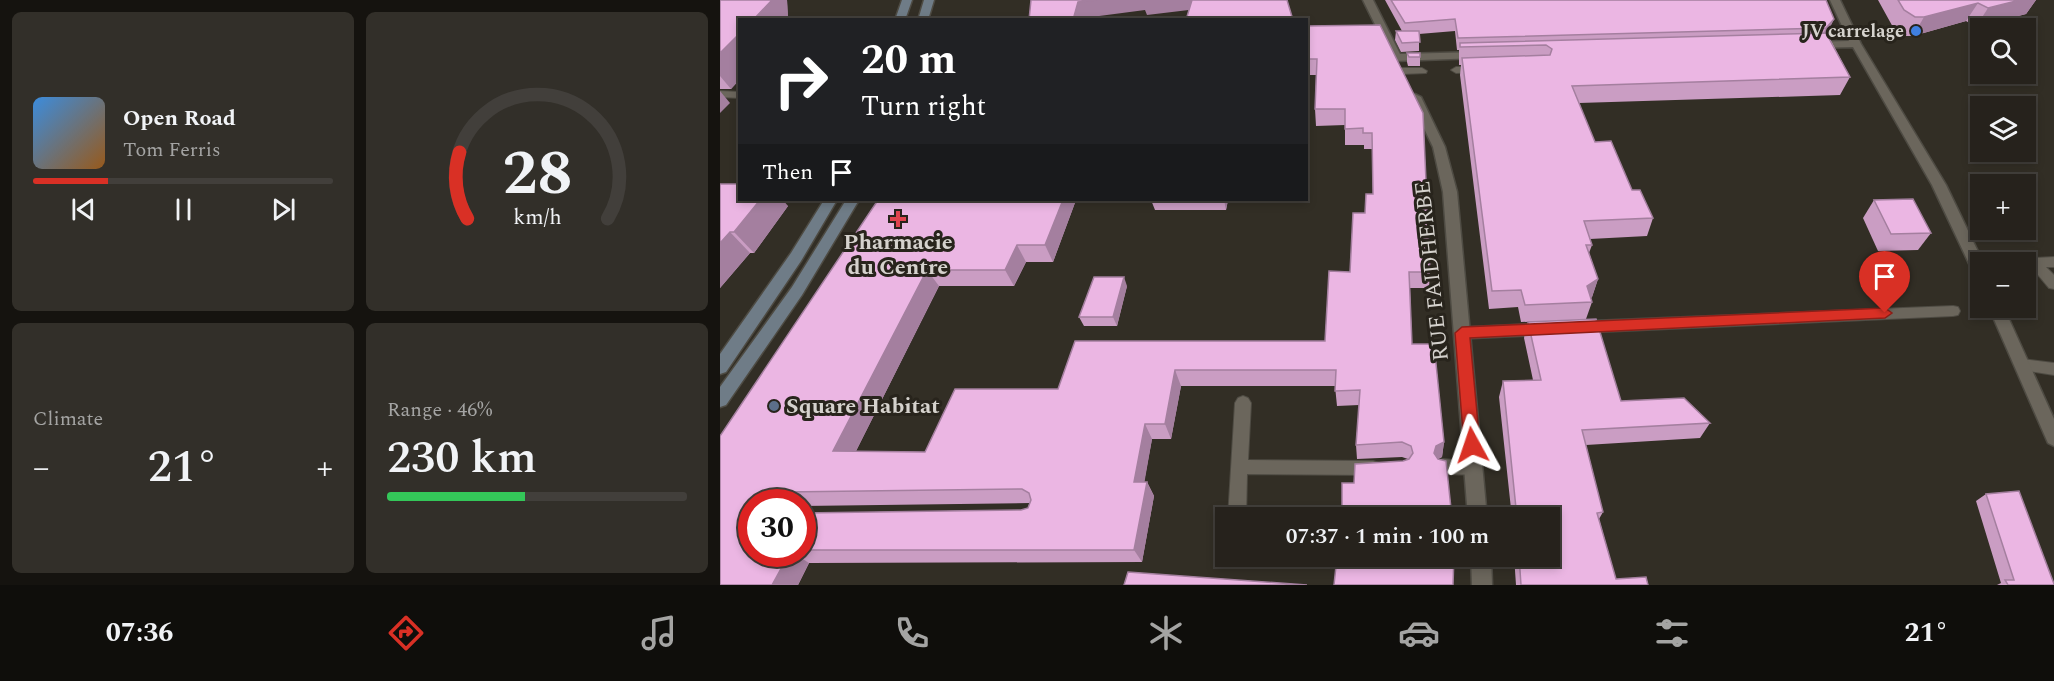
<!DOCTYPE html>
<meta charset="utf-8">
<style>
:root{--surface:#26221c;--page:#322f29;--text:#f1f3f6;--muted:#a4a4a3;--line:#423f3b;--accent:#d93025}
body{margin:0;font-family:Spectral,serif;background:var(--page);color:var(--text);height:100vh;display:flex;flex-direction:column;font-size:22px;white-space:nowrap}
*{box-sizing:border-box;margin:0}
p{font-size:20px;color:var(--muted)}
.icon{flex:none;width:33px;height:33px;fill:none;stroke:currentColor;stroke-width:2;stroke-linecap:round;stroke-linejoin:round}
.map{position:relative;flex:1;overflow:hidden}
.drawer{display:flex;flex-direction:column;gap:12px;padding:12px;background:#15130f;width:720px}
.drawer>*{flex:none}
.guide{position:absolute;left:18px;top:18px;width:570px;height:183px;border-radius:0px;box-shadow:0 3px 9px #0003,0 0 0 2px var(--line);background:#202124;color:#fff;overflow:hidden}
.buttons{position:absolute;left:1250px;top:18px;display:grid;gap:12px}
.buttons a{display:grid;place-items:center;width:66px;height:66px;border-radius:0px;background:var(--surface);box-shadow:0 3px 9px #0003,0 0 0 2px var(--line);font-size:30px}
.speed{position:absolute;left:18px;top:489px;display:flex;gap:12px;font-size:30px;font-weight:700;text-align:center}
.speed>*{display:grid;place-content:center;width:78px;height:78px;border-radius:50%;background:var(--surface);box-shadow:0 3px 9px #0003,0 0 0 2px var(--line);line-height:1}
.speed .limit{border:9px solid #d22;background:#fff;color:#111}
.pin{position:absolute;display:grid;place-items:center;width:51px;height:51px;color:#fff;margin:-62px -26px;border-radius:50% 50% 50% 0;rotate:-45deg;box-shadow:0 0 6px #0007}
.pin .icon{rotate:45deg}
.me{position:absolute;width:66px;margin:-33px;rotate:355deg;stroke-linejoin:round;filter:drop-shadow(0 0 4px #0008)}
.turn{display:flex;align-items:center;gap:21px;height:126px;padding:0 24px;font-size:27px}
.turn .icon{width:78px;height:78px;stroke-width:2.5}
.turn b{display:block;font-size:42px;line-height:51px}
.then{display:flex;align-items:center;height:57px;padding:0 24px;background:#0003;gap:12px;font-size:22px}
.big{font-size:45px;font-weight:600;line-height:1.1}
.drawer .card{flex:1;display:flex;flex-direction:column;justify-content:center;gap:9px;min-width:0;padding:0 21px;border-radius:9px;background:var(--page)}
.drawer .dial{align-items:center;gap:0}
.dial svg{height:156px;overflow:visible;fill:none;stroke:var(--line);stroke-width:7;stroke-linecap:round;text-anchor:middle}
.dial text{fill:var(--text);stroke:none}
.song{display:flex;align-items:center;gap:18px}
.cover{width:72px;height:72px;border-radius:9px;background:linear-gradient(135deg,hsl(210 70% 55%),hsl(30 70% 35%))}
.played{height:6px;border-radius:3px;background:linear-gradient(90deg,var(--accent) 25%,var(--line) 25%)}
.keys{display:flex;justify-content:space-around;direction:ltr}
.heat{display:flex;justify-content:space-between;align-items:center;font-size:33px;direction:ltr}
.charge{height:9px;border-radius:4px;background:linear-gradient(90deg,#34c759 46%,var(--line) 0)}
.drawer .tiles{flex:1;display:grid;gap:12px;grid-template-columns:repeat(2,1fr)}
.trip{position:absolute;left:495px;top:507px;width:345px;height:60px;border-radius:0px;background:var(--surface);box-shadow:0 3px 9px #0003,0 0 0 2px var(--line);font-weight:600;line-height:60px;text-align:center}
.tabs{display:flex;height:96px;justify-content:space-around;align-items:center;background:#0f0e0b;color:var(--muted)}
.tabs .icon{width:42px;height:42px}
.tabs .active{color:var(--accent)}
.tabs b{font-size:27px;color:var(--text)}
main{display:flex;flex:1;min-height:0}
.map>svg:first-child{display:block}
</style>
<main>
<section class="drawer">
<div class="tiles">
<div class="card">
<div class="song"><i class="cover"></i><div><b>Open Road</b><p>Tom Ferris</p></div></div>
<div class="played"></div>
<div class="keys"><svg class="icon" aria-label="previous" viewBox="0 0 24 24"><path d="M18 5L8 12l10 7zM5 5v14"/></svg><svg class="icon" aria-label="pause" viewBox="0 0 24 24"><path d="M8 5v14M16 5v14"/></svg><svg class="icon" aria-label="next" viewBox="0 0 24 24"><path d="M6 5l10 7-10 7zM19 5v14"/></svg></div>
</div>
<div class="card dial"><svg viewBox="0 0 100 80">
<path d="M14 69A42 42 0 1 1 86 69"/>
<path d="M14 69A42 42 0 0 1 10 35" stroke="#d93025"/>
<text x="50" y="56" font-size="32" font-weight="700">28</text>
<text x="50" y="72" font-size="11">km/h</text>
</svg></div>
<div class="card"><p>Climate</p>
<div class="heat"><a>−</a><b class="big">21°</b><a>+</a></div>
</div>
<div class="card"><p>Range · 46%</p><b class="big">230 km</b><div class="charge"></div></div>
</div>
</section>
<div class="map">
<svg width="1334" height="585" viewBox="0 0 1334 585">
<rect width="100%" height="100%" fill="#322e25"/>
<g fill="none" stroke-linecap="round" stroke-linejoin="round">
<g stroke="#4e4b43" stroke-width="2">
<g id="service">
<polygon points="758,67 763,70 762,72 736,73 731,70 736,67"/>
<polygon points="702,68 707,71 706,73 682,74 677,71 682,68"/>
<polygon points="0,91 20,92 20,98 0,97"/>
<polygon points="1334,257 1334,267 1326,267 1334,275 1334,289 1329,288 1308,263 1315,258"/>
<polygon points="1233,306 1238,307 1240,311 1238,315 1233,316 861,333 856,331 854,327 856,323 861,321"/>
<polygon points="824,323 829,325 831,329 829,333 824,335 742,339 737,337 735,333 737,329 742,327"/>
<polygon points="1302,359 1334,363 1334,375 1297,369 1295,365 1297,361"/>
<polygon points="523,396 528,398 531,403 528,460 653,461 659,463 661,468 659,473 653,475 527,474 526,518 508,518 515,403 518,398"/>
<path d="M723,459L760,462L762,467L760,472C748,476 729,475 717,471L715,466L717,461Z"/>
</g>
</g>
<g stroke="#4e4b43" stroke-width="3">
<g id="minor">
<polygon points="643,0 653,0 680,54 759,52 764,55 759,58 673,61"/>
<polygon points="1110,0 1120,0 1141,44 1226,185 1263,262 1260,262 1260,277 1253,272 1212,185 1133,47 1091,48 1086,45 1091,42 1129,41"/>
<polygon points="695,94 701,97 725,147 737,192 767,518 748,518 723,192 713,147 689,97"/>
<polygon points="1269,308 1284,308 1334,419 1334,446 1328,443"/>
<polygon points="751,556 771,556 772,585 752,585"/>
</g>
</g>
<g stroke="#4e4b43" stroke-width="3">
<g id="secondary">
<polygon points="182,0 192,0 185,20 175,20"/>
<polygon points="204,0 214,0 208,20 198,20"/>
<polygon points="104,200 117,200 81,261 6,372 0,374 0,354 71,253"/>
<polygon points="126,200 139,200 82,295 6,405 0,407 0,387 72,287"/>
</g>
</g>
<use href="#service" fill="#6b665c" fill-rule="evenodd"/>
<use href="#minor" fill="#6b665c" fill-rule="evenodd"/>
<use href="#secondary" fill="#6f7c87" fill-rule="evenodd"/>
</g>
<g fill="#ca9dc3" fill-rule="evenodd">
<polygon points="0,0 67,0 68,20 20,20 20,79 11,89 0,89"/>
<polygon points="665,0 1106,0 1114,19 1107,33 1130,77 1120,95 859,103 875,142 933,218 927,236 870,239 872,245 869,253 878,279 872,297 871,298 872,302 866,319 901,401 990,423 980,438 866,445 883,512 879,519 896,579 928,585 796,585 794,556 830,556 830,518 792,518 779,397 783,381 813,380 804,338 808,322 860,320 801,322 798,307 769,309 740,75 741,65 739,65 739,50 737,50 735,31 699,34 699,51 681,52 675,40 676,31 682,31"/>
<polygon points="1158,0 1316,0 1306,14 1256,27 1246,21 1193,36 1185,36 1174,29"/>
<path d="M660,25L703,113L710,272L709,288H690L692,344H714L724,442L722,457L718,459L726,461L732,518H622V483H634L635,464L683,461L688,459L682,457L637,459L636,445L639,405L617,406L615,386H461L451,439H432L424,482H427L434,496L422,562L89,563L78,585H0V436L158,200H356L333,262H306L294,286H219L136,451L205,452L235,389H338L355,341H605L609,271L630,272L633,213H645L646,194H653L652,149H644V145H625V125L596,126L595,109L596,75H586V26ZM32,502H82V506L310,503L308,508L301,510L82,513V554H32Z"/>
<polygon points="687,53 700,53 700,66 688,66 687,62"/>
<polygon points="0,184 68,206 34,253 30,253 0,288"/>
<polygon points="431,200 508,200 506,210 435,210"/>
<polygon points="1154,200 1211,233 1198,250 1158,251 1143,218"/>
<polygon points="407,286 397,326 364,326 359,317"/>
<polygon points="1266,494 1334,585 1277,585 1281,583 1256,501"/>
</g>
<g fill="#a47f9f">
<polygon points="52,0 67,0 68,20 33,20"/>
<polygon points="377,0 475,0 477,9 427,15 425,10 364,18 363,20 353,20 358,2"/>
<polygon points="1300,0 1316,0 1306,14 1256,27 1268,8"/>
<polygon points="1258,3 1246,21 1193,36 1204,17"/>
<polygon points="1114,19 1108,31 1100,40 1106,28"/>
<polygon points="20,33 20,79 11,89 0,76 0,53"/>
<polygon points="0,91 10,103 0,113"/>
<polygon points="40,200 63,200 68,206 34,253 14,232"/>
<polygon points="343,200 356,200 333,262 325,245"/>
<polygon points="504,200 508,200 506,210"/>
<polygon points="10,232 30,253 0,288 0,243"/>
<polygon points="297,245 306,262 294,286 285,270"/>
<polygon points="207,270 219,286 129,465 113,451"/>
<polygon points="404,277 407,286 397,326 393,317"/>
<polygon points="878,279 872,297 863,302 867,286"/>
<polygon points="455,370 461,386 451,439 445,424"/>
<polygon points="425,424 432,439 422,496 414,482"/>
<polygon points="724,442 722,457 715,460 714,453 716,446"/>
<polygon points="427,482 434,496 422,562 414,550"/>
<polygon points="64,492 78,502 62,502"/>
<polygon points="69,554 75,554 89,563 78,585 52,585"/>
</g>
<g fill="#ebb6e3" stroke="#a47f9f" stroke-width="1.5">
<polygon points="0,0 52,0 33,20 20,20 20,33 0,53"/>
<polygon points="311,0 377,0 358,2 353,20 309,20"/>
<polygon points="472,0 567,0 573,20 466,20"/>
<polygon points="671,0 1106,0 1114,19 1106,28 738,38 735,19 685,23"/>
<polygon points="1178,0 1300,0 1268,8 1258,3 1204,17 1195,17 1184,10"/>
<polygon points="660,25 703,113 710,272 689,272 692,344 714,344 724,442 716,446 714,453 718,459 726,461 732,518 622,518 622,483 634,483 635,464 683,461 689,459 693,453 691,446 682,442 636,445 640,390 615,391 616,370 455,370 445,424 425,424 414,482 427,482 414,550 82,550 82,513 301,510 308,508 311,500 309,493 302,489 64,492 62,502 32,502 32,554 69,554 52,585 0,585 0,436 158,200 343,200 325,245 297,245 285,270 207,270 113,451 205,452 235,389 338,389 355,341 605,341 609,271 630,272 633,213 645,213 646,194 653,194 652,133 643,133 643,128 625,129 625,109 595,109 597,59 586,59 586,26"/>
<polygon points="676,31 699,31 700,42 682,43"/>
<polygon points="1106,33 1130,77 852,86 875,142 891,141 912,190 920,190 933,218 864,221 872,245 866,245 878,279 867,286 872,302 805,305 801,290 772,291 742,58 830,55 832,49 826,45 740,47 740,43"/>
<polygon points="687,53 700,53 700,57 689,57"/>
<polygon points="0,184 20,184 20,200 40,200 14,232 10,232 0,243"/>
<polygon points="1193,199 1211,233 1171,234 1154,200"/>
<polygon points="374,277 404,277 393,317 359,317"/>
<polygon points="876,319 901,401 964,398 990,423 862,430 883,512 877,513 896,579 926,577 928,585 801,585 799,556 830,556 830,518 797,518 783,381 821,380 808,322"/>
<polygon points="1299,491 1334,584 1334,585 1288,585 1285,580 1294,580 1266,494"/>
<polygon points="622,556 734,556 733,585 614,585 616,566 622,566"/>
<polygon points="408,572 587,585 404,585"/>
</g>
<polygon fill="#d93025" stroke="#8d1f18" stroke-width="1.5" points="1165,308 1172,313 1165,318 750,338 760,445 758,450 752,452 746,450 744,445 735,333 742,327"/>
<circle fill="#3f7fe0" stroke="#28241c" stroke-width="2" cx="1196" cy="31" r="6"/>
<path fill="#e0444e" stroke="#28241c" stroke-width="2" d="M175 210h6v6h6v6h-6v6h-6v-6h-6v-6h6z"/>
<circle fill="#5c6f8a" stroke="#28241c" stroke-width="2" cx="54" cy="406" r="6"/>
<g text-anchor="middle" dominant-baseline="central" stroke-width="6" stroke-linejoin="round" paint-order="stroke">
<g font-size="18" font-weight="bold" fill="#d5d2cd" stroke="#28241c" text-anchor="end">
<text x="1184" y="31">JV carrelage</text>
</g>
<g font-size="22" font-weight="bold" fill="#d5d2cd" stroke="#28241c">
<text x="178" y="242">Pharmacie<tspan x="178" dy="25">du Centre</tspan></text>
<text x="66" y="406" text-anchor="start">Square Habitat</text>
</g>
<g font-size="22" fill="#d5d2cd" stroke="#28241c">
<text transform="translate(712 271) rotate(-96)">RUE FAIDHERBE</text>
</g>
</g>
</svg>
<div class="buttons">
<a><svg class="icon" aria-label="search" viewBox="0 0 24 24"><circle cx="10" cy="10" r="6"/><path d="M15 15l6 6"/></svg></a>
<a><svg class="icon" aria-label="layers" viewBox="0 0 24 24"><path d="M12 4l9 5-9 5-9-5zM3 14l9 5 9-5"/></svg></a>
<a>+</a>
<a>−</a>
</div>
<div class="speed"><div class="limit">30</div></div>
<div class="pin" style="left:1165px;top:313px;background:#d93025"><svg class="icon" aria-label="arrive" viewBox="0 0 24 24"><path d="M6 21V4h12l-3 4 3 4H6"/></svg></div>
<svg class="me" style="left:752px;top:445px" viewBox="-20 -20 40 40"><path d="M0-17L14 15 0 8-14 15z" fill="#d93025" stroke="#fff" stroke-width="4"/></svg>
<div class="trip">07:37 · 1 min · 100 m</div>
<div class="guide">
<div class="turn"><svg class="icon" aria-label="right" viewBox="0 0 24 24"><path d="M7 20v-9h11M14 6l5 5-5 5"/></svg><div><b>20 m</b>Turn right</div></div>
<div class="then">Then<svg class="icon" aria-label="arrive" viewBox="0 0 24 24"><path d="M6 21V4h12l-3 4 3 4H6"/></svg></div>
</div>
</div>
</main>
<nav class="tabs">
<b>07:36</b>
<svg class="icon active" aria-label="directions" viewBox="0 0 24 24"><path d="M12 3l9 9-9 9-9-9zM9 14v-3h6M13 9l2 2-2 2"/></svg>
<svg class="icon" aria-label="music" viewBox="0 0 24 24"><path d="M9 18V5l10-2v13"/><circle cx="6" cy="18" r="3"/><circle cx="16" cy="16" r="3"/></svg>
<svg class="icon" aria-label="phone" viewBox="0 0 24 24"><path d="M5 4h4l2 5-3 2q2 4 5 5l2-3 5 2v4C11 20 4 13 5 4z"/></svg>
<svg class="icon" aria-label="climate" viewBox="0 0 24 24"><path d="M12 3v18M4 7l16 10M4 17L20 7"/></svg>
<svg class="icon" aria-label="car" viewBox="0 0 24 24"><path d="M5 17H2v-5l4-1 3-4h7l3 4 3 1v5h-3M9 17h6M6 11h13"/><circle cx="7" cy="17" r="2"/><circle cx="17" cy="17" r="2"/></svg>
<svg class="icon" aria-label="filters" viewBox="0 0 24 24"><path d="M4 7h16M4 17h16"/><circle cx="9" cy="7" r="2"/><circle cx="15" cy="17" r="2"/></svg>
<b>21°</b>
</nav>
